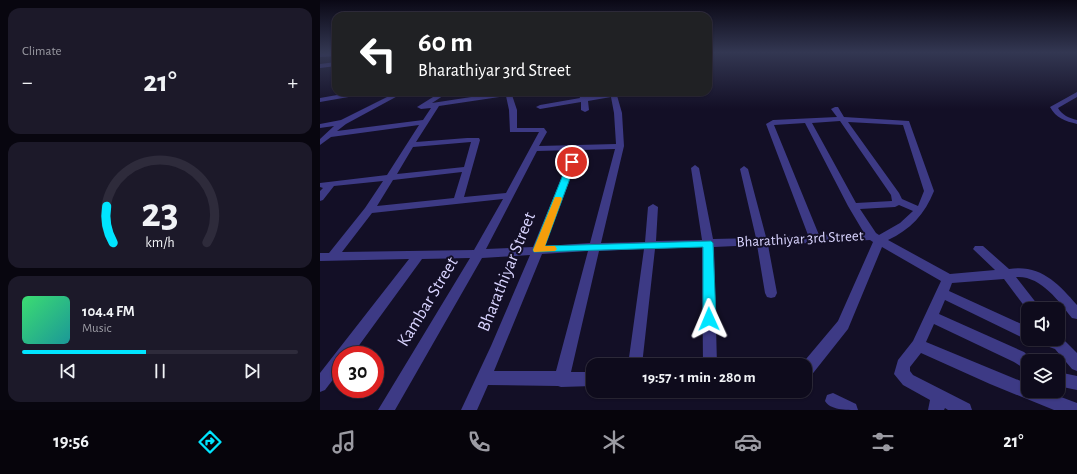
<!DOCTYPE html>
<meta charset="utf-8">
<style>
:root{--surface:#0e0b1c;--page:#1c1929;--text:#f1f3f6;--muted:#9b9ba3;--line:#2e2b3b;--accent:#00e5ff}
body{margin:0;font-family:"Alegreya Sans",sans-serif;background:var(--page);color:var(--text);height:100vh;display:flex;flex-direction:column;font-size:15px;white-space:nowrap}
*{box-sizing:border-box;margin:0}
p{font-size:13px;color:var(--muted)}
.icon{flex:none;width:22px;height:22px;fill:none;stroke:currentColor;stroke-width:2;stroke-linecap:round;stroke-linejoin:round}
.map{position:relative;flex:1;overflow:hidden}
.drawer{display:flex;flex-direction:column;gap:8px;padding:8px;background:#08060f;width:320px}
.drawer>*{flex:none}
.hud{position:absolute;left:12px;top:12px;width:380px;height:84px;border-radius:12px;box-shadow:0 1px 3px #0004,0 0 0 1px var(--line);background:#202124;color:#fff;overflow:hidden}
.buttons{position:absolute;left:701px;top:302px;display:grid;gap:8px}
.buttons a{display:grid;place-items:center;width:44px;height:44px;border-radius:8px;background:var(--surface);box-shadow:0 1px 3px #0004,0 0 0 1px var(--line);font-size:20px}
.speed{position:absolute;left:12px;top:346px;display:flex;gap:8px;font-size:20px;font-weight:700;text-align:center}
.speed>*{display:grid;place-content:center;width:52px;height:52px;border-radius:50%;background:var(--surface);box-shadow:0 1px 3px #0004,0 0 0 1px var(--line);line-height:1}
.speed .limit{border:6px solid #d22;background:#fff;color:#111}
.pin{position:absolute;display:grid;place-items:center;width:34px;height:34px;color:#fff;margin:-17px;border:2px solid #fff;border-radius:50%;box-shadow:0 1px 4px #0007}
.me{position:absolute;width:44px;margin:-22px;rotate:359deg;stroke-linejoin:round;filter:drop-shadow(0 0 3px #0008)}
.turn{display:flex;align-items:center;gap:14px;height:84px;padding:0 20px;font-size:18px}
.turn .icon{width:52px;height:52px;stroke-width:2.5}
.turn b{display:block;font-size:28px;line-height:34px}
.big{font-size:30px;font-weight:700;line-height:1.1}
.drawer .card{flex:1;display:flex;flex-direction:column;justify-content:center;gap:6px;min-width:0;padding:0 14px;border-radius:12px;background:var(--page)}
.drawer .dial{align-items:center;gap:0}
.dial svg{height:104px;overflow:visible;fill:none;stroke:var(--line);stroke-width:7;stroke-linecap:round;text-anchor:middle}
.dial text{fill:var(--text);stroke:none}
.song{display:flex;align-items:center;gap:12px}
.cover{width:48px;height:48px;border-radius:6px;background:linear-gradient(135deg,hsl(140 70% 55%),hsl(180 70% 35%))}
.played{height:4px;border-radius:2px;background:linear-gradient(90deg,var(--accent) 45%,var(--line) 45%)}
.keys{display:flex;justify-content:space-around;direction:ltr}
.heat{display:flex;justify-content:space-between;align-items:center;font-size:22px;direction:ltr}
.trip{position:absolute;left:266px;top:358px;width:226px;height:40px;border-radius:12px;background:var(--surface);box-shadow:0 1px 3px #0004,0 0 0 1px var(--line);font-weight:700;line-height:40px;text-align:center}
.dock{display:flex;height:64px;justify-content:space-around;align-items:center;background:#06040b;color:var(--muted)}
.dock .icon{width:28px;height:28px}
.dock .active{color:var(--accent)}
.dock b{font-size:18px;color:var(--text)}
main{display:flex;flex:1;min-height:0}
.map>svg:first-child{display:block}
</style>
<main>
<section class="drawer">
<div class="card"><p>Climate</p>
<div class="heat"><a>−</a><b class="big">21°</b><a>+</a></div>
</div>
<div class="card dial"><svg viewBox="0 0 100 80">
<path d="M14 69A42 42 0 1 1 86 69"/>
<path d="M14 69A42 42 0 0 1 9 41" stroke="#00e5ff"/>
<text x="50" y="56" font-size="32" font-weight="700">23</text>
<text x="50" y="72" font-size="11">km/h</text>
</svg></div>
<div class="card">
<div class="song"><i class="cover"></i><div><b>104.4 FM</b><p>Music</p></div></div>
<div class="played"></div>
<div class="keys"><svg class="icon" aria-label="previous" viewBox="0 0 24 24"><path d="M18 5L8 12l10 7zM5 5v14"/></svg><svg class="icon" aria-label="pause" viewBox="0 0 24 24"><path d="M8 5v14M16 5v14"/></svg><svg class="icon" aria-label="next" viewBox="0 0 24 24"><path d="M6 5l10 7-10 7zM19 5v14"/></svg></div>
</div>
</section>
<div class="map">
<svg width="757" height="410" viewBox="0 0 757 410">
<rect width="100%" height="100%" fill="#130f26"/>
<g fill="none" stroke-linecap="round" stroke-linejoin="round">
<g fill="#3d3a85" fill-rule="evenodd">
<polygon points="16,52 16,56 0,57 0,53"/>
<polygon points="16,62 16,66 0,68 0,64"/>
<polygon points="34,92 43,93 40,95 0,102 0,98"/>
<path d="M77,92H85L26,124L17,131L103,120L111,108L101,109L97,107L121,92H129L112,103L184,92H200L192,95L197,110V128H224L227,132L219,146L296,144L294,113L291,97L268,101L269,110L265,112L261,110V102L220,109L216,107L220,105L260,98L258,92H264L266,97L296,92L302,113L304,146L281,243L325,242L328,207L333,204L338,207L336,241L382,240L371,168L375,165L379,168L393,239L436,238L420,169L424,166L428,169L446,237L488,235L446,124L453,120L517,117L511,109L515,107H518L524,117L589,121L614,191C605,214 590,230 568,240L630,274L675,270L653,249L655,246H663L689,269C720,264 738,283 757,305V319L752,318C739,301 720,275 696,277L721,309H708V311L684,279L632,283L629,291L708,327V339H711L708,340L703,338L625,300L619,314L704,352L714,361H708V371L694,362L614,324L606,342L708,384V391H725L757,403V410H734L670,384L601,353L590,367V371L593,375L650,404L652,410H628L625,408L624,410H608L610,400L583,385L574,374L578,360L593,341L621,281L562,247L528,329L490,377L485,379V365H481L518,321L553,242L550,240L448,245L457,293L455,297L451,298L447,297L445,293L437,245L394,247L397,365H383L382,247L335,249L322,365H308L324,249L279,251L251,372H273V386L241,387L238,386L168,385L157,410H141L171,346L210,255L162,258L75,410H58L150,258L102,259L32,355H21V369L5,390L0,392V373L89,259L0,261V253H9L45,208L63,181L14,186L3,200L0,201V191L3,188L0,187V183L67,175L99,125L11,137L0,145V139L14,126L0,128V124L21,120ZM186,96L189,110L190,132H219L186,193L144,197L160,140L159,138H147L96,142L119,106ZM520,121L571,195L572,201L536,203L492,123ZM528,122L583,125L604,191L598,206L582,199L579,193ZM485,123L528,206L544,233L499,235L454,125ZM151,142L144,167L77,174L93,147ZM295,149L270,243L225,246L261,150ZM253,150L213,247L166,249L217,151ZM142,172L134,198L57,206L73,180ZM183,199L154,250L22,252L52,213ZM579,205L593,211L580,223L559,235L556,233L540,209L575,207ZM268,251L236,371H174L222,254Z"/>
<path d="M757,92V97L738,108C742,115 749,118 757,120V124C745,121 736,118 730,107Z"/>
<polygon points="738,334 757,353 757,371 752,369 735,349 718,343 716,339 738,339"/>
<polygon points="738,372 757,376 757,390 738,386"/>
<path d="M513,393L536,404L538,410C526,410 510,410 505,401L507,395Z"/>
</g>
</g>
<linearGradient id="sky" x2="0" y2="1"><stop stop-color="#0a0815"/><stop offset="0.48" stop-color="#333752"/><stop offset="1" stop-color="#333752" stop-opacity="0"/></linearGradient>
<rect width="757" height="109" fill="url(#sky)"/>
<polygon fill="#00e5ff" stroke="#0095a6" points="252,160 256,162 225,246 391,241 393,243 396,319 394,323 389,324 385,323 383,319 383,247 214,252 213,250 248,162"/>
<polygon fill="#f59e0b" points="235,197 241,197 242,199 225,246 235,246 237,249 235,251 214,252 213,250"/>
<g text-anchor="middle" dominant-baseline="central" stroke-width="4" stroke-linejoin="round" paint-order="stroke">
<g font-size="15" fill="#d9d4ff" stroke="#130f26">
<text transform="translate(480 239) rotate(-3)">Bharathiyar 3rd Street</text>
</g>
<g font-size="18" fill="#d9d4ff" stroke="#130f26">
<text transform="translate(187 272) rotate(-68)">Bharathiyar Street</text>
<text transform="translate(108 302) rotate(-59)">Kambar Street</text>
</g>
</g>
</svg>
<div class="buttons">
<a><svg class="icon" aria-label="sound" viewBox="0 0 24 24"><path d="M4 9h4l5-4v14l-5-4H4zM17 9q2 3 0 6"/></svg></a>
<a><svg class="icon" aria-label="layers" viewBox="0 0 24 24"><path d="M12 4l9 5-9 5-9-5zM3 14l9 5 9-5"/></svg></a>
</div>
<div class="speed"><div class="limit">30</div></div>
<div class="pin" style="left:252px;top:162px;background:#d93025"><svg class="icon" aria-label="arrive" viewBox="0 0 24 24"><path d="M6 21V4h12l-3 4 3 4H6"/></svg></div>
<svg class="me" style="left:389px;top:319px" viewBox="-20 -20 40 40"><path d="M0-17L14 15 0 8-14 15z" fill="#00e5ff" stroke="#fff" stroke-width="4"/></svg>
<div class="trip">19:57 · 1 min · 280 m</div>
<div class="hud">
<div class="turn"><svg class="icon" aria-label="left" viewBox="0 0 24 24"><path d="M17 20v-9H6M10 6l-5 5 5 5"/></svg><div><b>60 m</b>Bharathiyar 3rd Street</div></div>
</div>
</div>
</main>
<nav class="dock">
<b>19:56</b>
<svg class="icon active" aria-label="directions" viewBox="0 0 24 24"><path d="M12 3l9 9-9 9-9-9zM9 14v-3h6M13 9l2 2-2 2"/></svg>
<svg class="icon" aria-label="music" viewBox="0 0 24 24"><path d="M9 18V5l10-2v13"/><circle cx="6" cy="18" r="3"/><circle cx="16" cy="16" r="3"/></svg>
<svg class="icon" aria-label="phone" viewBox="0 0 24 24"><path d="M5 4h4l2 5-3 2q2 4 5 5l2-3 5 2v4C11 20 4 13 5 4z"/></svg>
<svg class="icon" aria-label="climate" viewBox="0 0 24 24"><path d="M12 3v18M4 7l16 10M4 17L20 7"/></svg>
<svg class="icon" aria-label="car" viewBox="0 0 24 24"><path d="M5 17H2v-5l4-1 3-4h7l3 4 3 1v5h-3M9 17h6M6 11h13"/><circle cx="7" cy="17" r="2"/><circle cx="17" cy="17" r="2"/></svg>
<svg class="icon" aria-label="filters" viewBox="0 0 24 24"><path d="M4 7h16M4 17h16"/><circle cx="9" cy="7" r="2"/><circle cx="15" cy="17" r="2"/></svg>
<b>21°</b>
</nav>
